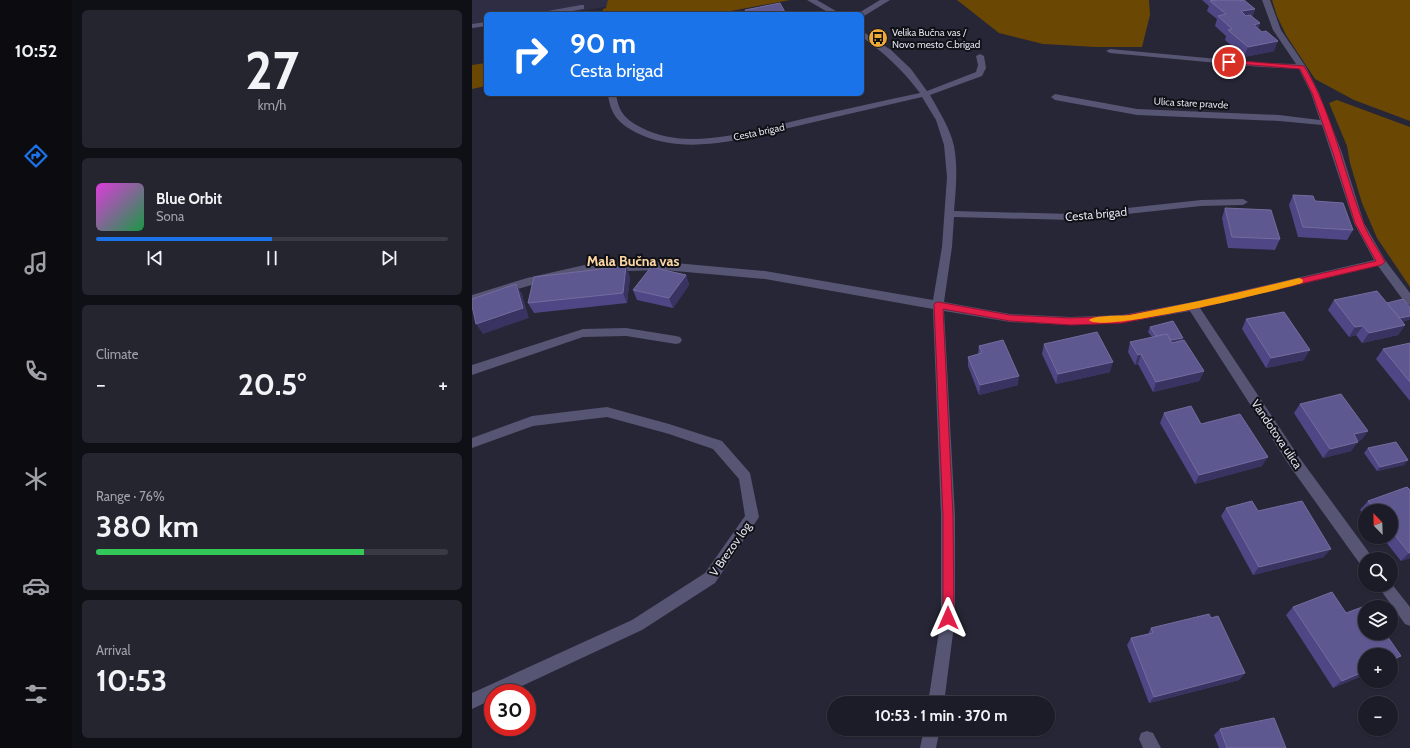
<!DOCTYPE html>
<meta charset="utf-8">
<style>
:root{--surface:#1c1c28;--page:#252530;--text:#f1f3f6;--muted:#a0a1a8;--line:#3a3a45;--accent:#1a73e8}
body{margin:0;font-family:Cabin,sans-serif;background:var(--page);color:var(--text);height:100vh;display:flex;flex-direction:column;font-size:15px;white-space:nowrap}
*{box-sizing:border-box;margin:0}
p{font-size:13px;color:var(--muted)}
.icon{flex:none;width:22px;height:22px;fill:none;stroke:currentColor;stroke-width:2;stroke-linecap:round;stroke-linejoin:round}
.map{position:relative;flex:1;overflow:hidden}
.drawer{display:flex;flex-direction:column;gap:10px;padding:10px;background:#0f0f16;width:400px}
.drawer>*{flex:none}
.guide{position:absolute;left:12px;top:12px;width:380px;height:84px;border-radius:6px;box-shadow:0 1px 3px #0004,0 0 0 1px var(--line);background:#1a73e8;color:#fff;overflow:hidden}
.needle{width:26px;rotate:337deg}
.controls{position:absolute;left:886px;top:504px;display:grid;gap:8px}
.controls a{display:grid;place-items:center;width:40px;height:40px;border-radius:50%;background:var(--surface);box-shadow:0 1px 3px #0004,0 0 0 1px var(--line);font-size:20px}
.speed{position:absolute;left:12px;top:684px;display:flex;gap:8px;font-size:20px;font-weight:700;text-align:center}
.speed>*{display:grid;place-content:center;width:52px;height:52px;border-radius:50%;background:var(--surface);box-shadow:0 1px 3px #0004,0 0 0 1px var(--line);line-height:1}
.speed .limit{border:6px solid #d22;background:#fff;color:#111}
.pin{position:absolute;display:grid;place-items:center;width:34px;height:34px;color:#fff;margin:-17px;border:2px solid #fff;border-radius:50%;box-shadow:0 1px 4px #0007}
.me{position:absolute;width:44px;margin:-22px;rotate:0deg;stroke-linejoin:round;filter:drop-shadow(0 0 3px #0008)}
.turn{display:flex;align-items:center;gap:14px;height:84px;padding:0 20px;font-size:18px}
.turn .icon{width:52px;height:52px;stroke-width:2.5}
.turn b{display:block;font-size:28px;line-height:34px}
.big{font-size:30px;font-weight:700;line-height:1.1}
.drawer .tile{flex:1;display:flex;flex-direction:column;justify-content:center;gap:6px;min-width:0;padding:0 14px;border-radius:6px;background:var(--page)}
.drawer .dial{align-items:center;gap:0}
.dial b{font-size:52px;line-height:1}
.song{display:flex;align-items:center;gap:12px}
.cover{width:48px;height:48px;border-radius:6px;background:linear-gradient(135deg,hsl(300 70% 55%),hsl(140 70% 35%))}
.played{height:4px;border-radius:2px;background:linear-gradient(90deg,var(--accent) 50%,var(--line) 50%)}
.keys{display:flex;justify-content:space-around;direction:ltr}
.heat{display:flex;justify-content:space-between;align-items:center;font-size:22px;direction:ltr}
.charge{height:6px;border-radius:3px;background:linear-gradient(90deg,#34c759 76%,var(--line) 0)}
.trip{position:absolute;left:355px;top:696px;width:228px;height:40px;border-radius:20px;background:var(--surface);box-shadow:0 1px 3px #0004,0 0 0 1px var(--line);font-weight:700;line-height:40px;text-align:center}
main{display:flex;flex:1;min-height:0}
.tabs{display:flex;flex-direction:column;width:72px;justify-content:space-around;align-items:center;background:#0b0b10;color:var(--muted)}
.tabs .icon{width:28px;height:28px}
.tabs .on{color:var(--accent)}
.tabs b{font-size:18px;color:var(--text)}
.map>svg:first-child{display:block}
</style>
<main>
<nav class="tabs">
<b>10:52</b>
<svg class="icon on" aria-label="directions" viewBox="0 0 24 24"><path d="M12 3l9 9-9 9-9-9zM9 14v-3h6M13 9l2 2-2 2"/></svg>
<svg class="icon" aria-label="music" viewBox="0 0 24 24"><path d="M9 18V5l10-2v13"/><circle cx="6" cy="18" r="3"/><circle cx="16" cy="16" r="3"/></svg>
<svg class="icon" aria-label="phone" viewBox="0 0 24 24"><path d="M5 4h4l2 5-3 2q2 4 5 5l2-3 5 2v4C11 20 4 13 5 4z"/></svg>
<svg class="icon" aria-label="climate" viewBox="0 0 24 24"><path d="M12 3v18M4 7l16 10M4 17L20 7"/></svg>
<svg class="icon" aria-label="car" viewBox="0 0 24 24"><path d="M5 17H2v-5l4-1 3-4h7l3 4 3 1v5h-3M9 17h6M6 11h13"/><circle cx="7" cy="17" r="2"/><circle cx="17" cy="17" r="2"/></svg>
<svg class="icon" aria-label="filters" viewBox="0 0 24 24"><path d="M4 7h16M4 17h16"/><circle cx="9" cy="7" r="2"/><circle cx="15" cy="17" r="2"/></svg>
</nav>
<section class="drawer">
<div class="tile dial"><b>27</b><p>km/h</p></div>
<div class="tile">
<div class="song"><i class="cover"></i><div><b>Blue Orbit</b><p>Sona</p></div></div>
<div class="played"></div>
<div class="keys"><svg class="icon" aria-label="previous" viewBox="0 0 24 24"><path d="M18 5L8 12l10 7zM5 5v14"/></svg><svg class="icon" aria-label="pause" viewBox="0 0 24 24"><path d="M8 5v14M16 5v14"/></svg><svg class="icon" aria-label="next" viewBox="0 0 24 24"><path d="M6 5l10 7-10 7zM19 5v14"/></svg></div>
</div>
<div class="tile"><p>Climate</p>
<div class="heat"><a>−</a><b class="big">20.5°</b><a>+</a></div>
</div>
<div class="tile"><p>Range · 76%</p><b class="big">380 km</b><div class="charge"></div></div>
<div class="tile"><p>Arrival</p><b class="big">10:53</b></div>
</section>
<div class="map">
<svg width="938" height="748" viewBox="0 0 938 748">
<rect width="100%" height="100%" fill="#262636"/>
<polygon fill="#2e2d43" points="0,0 145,0 145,5 89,14 14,14 14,26 0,29"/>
<g fill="#6a4703">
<polygon points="136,0 318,0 243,14 130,14 131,9 134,8"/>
<polygon points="485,0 677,0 678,15 670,47 624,47 571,44 527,33"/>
<polygon points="800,0 938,0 938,121 882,100 843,79 814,35 805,16"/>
<polygon points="14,63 14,86 0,89 0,65"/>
<polygon points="865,100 938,127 938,287 905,238 890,203 878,163 875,146 857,103"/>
</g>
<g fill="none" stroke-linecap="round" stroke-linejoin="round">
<g fill="#565573" fill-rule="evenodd">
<polygon points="335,0 345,0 369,14 359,14"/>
<polygon points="408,0 418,0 392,16 385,14"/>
<path d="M790,0H798L809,30L834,67L847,93L870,153L892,223L913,260L938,293V305L934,304L906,266L728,308L827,457L898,554L900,559H893V566L888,564L817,465L718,311L650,323L599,325L538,322L472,311L483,516V618L472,703H456L469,618V516L461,309L293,279L192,270L117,272L56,286L0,303V295L55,278L117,264L192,262L293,271L461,300L470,247L475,177L472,145L464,120L450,97C413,106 375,114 338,123C283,135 219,159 165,133C147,124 138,114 136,94H144C147,113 153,119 170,128C219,153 284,129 335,118C373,109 410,101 448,93C430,69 413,54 390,37V31L419,50L439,69L455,91L504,72L506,65L504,56L508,54L512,56L514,68L510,76L458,95C467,111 478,128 482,146C486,167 484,189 482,211L600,214L729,200L771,199L776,202L771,205L729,206L600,220L482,217L480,247L472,302L538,314L599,317L650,315L721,302L902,260L882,223L850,125L807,121L665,115L583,100L579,97L583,94L665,109L807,115L848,120L839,93L827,69L789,67L638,53L634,51L638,49L789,63L824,64L801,30Z"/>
<polygon points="109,5 112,5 112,9 83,14 66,14 70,12"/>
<polygon points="14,22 14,26 0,28 0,24"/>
<polygon points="154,328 204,336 208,337 210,340 208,343 204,344 154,336 111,337 0,375 0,365 111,329"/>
<polygon points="135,407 197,424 250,441 278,473 287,517 243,583 170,630 35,693 21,693 21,699 0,709 0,693 160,620 233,573 273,516 267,479 241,449 197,434 135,417 61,426 0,448 0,438 60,416"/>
<polygon points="919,583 938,607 938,626 933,624 905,585 919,585"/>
<polygon points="452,729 468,729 464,748 448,748"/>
<polygon points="675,731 681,733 689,748 671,748 667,739 669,733"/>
</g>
</g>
<g fill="#4f4785">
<polygon points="730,0 769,0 783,9 780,17 788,23 786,29 802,51 772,57 753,40 754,36 743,26 745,19 735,11 737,6"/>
<polygon points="821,195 843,201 881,230 875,240 826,237 817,205"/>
<polygon points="753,208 808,239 803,250 756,248 750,218"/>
<polygon points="214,275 217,285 201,308 165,300 161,290"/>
<polygon points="158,277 155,303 62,313 56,303"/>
<polygon points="862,300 931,322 933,325 926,335 890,343 884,335 877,337 856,310"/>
<polygon points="774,319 832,360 794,368 770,329"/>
<polygon points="678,327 710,341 732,371 727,381 681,392 666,364 663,365 656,352 658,342 680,337 676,332"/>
<polygon points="938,343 938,401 904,359 911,349"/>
<polygon points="572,344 638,372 584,384 570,354"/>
<polygon points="507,346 546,385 507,395 496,366 496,357 506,354"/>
<polygon points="828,404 896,431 889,440 886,441 879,451 851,458 822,413"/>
<polygon points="692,413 729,424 790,466 723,484 688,423"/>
<polygon points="896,448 936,460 932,465 905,471 892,453"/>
<polygon points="938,490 938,558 929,561 910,537 919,537 919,511 893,511 893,516 888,510 896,501"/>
<polygon points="754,508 786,511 852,557 781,575 749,516"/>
<polygon points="821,607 920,663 861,688 814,615"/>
<polygon points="739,618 773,673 767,680 677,703 655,645 659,638 676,634 679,628"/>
<polygon points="748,729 814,748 747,748 742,735"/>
</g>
<g fill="#383361">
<polygon points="783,9 780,19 766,21 769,11"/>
<polygon points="788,23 785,33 782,25"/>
<polygon points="806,41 802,51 772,57 776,47"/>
<polygon points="154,266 158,277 155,303 151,293"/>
<polygon points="214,275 217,285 201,308 197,298"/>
<polygon points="44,284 50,294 57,318 11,334 4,324"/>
<polygon points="938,316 938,320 922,324 925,319"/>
<polygon points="933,325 926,335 890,343 897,333"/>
<polygon points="891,326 884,335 877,337 883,327"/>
<polygon points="711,338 709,343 693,346 695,341"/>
<polygon points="838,350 832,360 794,368 799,358"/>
<polygon points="669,354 666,364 663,365 666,355"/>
<polygon points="641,362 638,372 584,384 586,374"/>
<polygon points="732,371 727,381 681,392 684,382"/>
<polygon points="547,376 546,385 507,395 508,385"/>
<polygon points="896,431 889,440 875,444 882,434"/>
<polygon points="886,442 879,451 851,458 858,449"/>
<polygon points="796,457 790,466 723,484 727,475"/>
<polygon points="936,460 932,465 905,471 908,467"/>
<polygon points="859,549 852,557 781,575 787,567"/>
<polygon points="937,553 938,553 938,558 929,561"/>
<polygon points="929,656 920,663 919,663 919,660"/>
<polygon points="893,671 893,674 861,688 870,681"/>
<polygon points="773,673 767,680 677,703 682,697"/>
</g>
<g fill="#5e5890" stroke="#726d9e">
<polygon points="743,0 766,0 767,1 772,0 783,9 769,11 774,16 778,15 788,23 782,25 790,32 794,31 806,41 776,47 756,30 760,29 746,16 754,14 738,1"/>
<polygon points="308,3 314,14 275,14 273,10"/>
<polygon points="821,195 841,196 843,201 871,203 881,230 831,227"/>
<polygon points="753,208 799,210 808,239 760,237"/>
<polygon points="154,266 151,293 56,303 62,277"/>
<polygon points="179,267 214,275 197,298 161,290"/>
<polygon points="44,284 51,308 4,324 0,306 0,299"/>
<polygon points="905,291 933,325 897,333 891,326 883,327 862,300"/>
<polygon points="931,299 938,307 938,316 928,318 915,303"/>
<polygon points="812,312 838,350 799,358 774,319"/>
<polygon points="701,321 711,338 699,340 695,334 684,336 678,327"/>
<polygon points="625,332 641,362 586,374 572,344"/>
<polygon points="695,334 700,343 712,340 732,371 684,382 669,354 666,355 658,342"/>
<polygon points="531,340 547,376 508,385 496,357 510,353 507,346"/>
<polygon points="938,343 938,382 911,349"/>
<polygon points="869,394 896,431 882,434 886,442 858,449 828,404"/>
<polygon points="719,406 729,424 768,414 796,457 727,475 692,413"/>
<polygon points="924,442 936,460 908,467 896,448"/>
<polygon points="935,487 938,490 938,553 937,553 919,530 919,511 904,511 896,501"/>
<polygon points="780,501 786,511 830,501 859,549 787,567 754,508"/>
<polygon points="860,592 874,613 893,606 894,607 893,607 893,633 913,633 929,656 919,660 919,655 893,655 893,671 870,681 821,607"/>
<polygon points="737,614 739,618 746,616 773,673 682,697 659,638 681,633 679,628"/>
<polygon points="802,718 814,748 755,748 748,729"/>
</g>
<path fill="#e11d48" stroke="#92132f" d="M757,60L832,66C861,114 871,170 891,222C896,236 906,249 913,262L909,265L721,309L650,323L599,325L538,321L471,309L481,516L482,618L480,621L476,623L472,621L471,618V516L462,305L463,303L466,302L538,315L599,318L650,316L721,303L904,261L883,223L861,153L840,93L828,69L755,63V61Z"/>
<path fill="#f59e0b" d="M827,278L830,279L831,281L830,283C805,291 627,334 617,320C621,315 650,316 658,315C715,304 771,292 827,278Z"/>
<defs>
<g id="bus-disc" transform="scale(1)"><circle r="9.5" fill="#eca93a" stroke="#101017"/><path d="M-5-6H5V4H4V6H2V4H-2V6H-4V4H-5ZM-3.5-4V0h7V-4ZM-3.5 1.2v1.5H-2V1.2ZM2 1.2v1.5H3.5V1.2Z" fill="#111"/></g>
</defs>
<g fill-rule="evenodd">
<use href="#bus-disc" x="406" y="38"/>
</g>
<g text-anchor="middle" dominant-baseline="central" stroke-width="4" stroke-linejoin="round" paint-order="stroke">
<g font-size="10" fill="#dfdfea" stroke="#101017" text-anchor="start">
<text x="420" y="32">Velika Bučna vas /<tspan x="420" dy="12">Novo mesto C.brigad</tspan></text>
</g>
<g font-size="10" fill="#dfdfea" stroke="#101017">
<text transform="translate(719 103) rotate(3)">Ulica stare pravde</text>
<text transform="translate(287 132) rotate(-12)">Cesta brigad</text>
</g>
<g font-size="12" fill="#dfdfea" stroke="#101017">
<text transform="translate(624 214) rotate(-5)">Cesta brigad</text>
<text transform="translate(805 434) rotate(56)">Vandotova ulica</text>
<text transform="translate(258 549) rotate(-55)">V Brezov log</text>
</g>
<g font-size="14" font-weight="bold" fill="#ffd9a4" stroke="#101017">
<text x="161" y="261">Mala Bučna vas</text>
</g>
</g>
</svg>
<div class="controls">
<a><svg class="needle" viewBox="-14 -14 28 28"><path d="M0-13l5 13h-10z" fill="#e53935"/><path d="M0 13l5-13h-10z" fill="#a0a1a8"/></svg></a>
<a><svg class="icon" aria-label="search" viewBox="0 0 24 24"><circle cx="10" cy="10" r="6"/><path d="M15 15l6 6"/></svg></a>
<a><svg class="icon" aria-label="layers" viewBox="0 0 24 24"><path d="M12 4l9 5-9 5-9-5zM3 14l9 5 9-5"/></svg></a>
<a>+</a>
<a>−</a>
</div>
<div class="speed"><div class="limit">30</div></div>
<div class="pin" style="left:757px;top:62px;background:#d93025"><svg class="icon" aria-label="arrive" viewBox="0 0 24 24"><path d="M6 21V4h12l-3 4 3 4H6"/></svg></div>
<svg class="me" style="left:476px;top:618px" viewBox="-20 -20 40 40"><path d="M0-17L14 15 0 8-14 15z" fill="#e11d48" stroke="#fff" stroke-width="4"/></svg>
<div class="trip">10:53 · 1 min · 370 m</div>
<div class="guide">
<div class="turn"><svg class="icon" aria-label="right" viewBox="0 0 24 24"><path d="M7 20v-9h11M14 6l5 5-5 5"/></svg><div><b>90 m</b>Cesta brigad</div></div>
</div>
</div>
</main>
